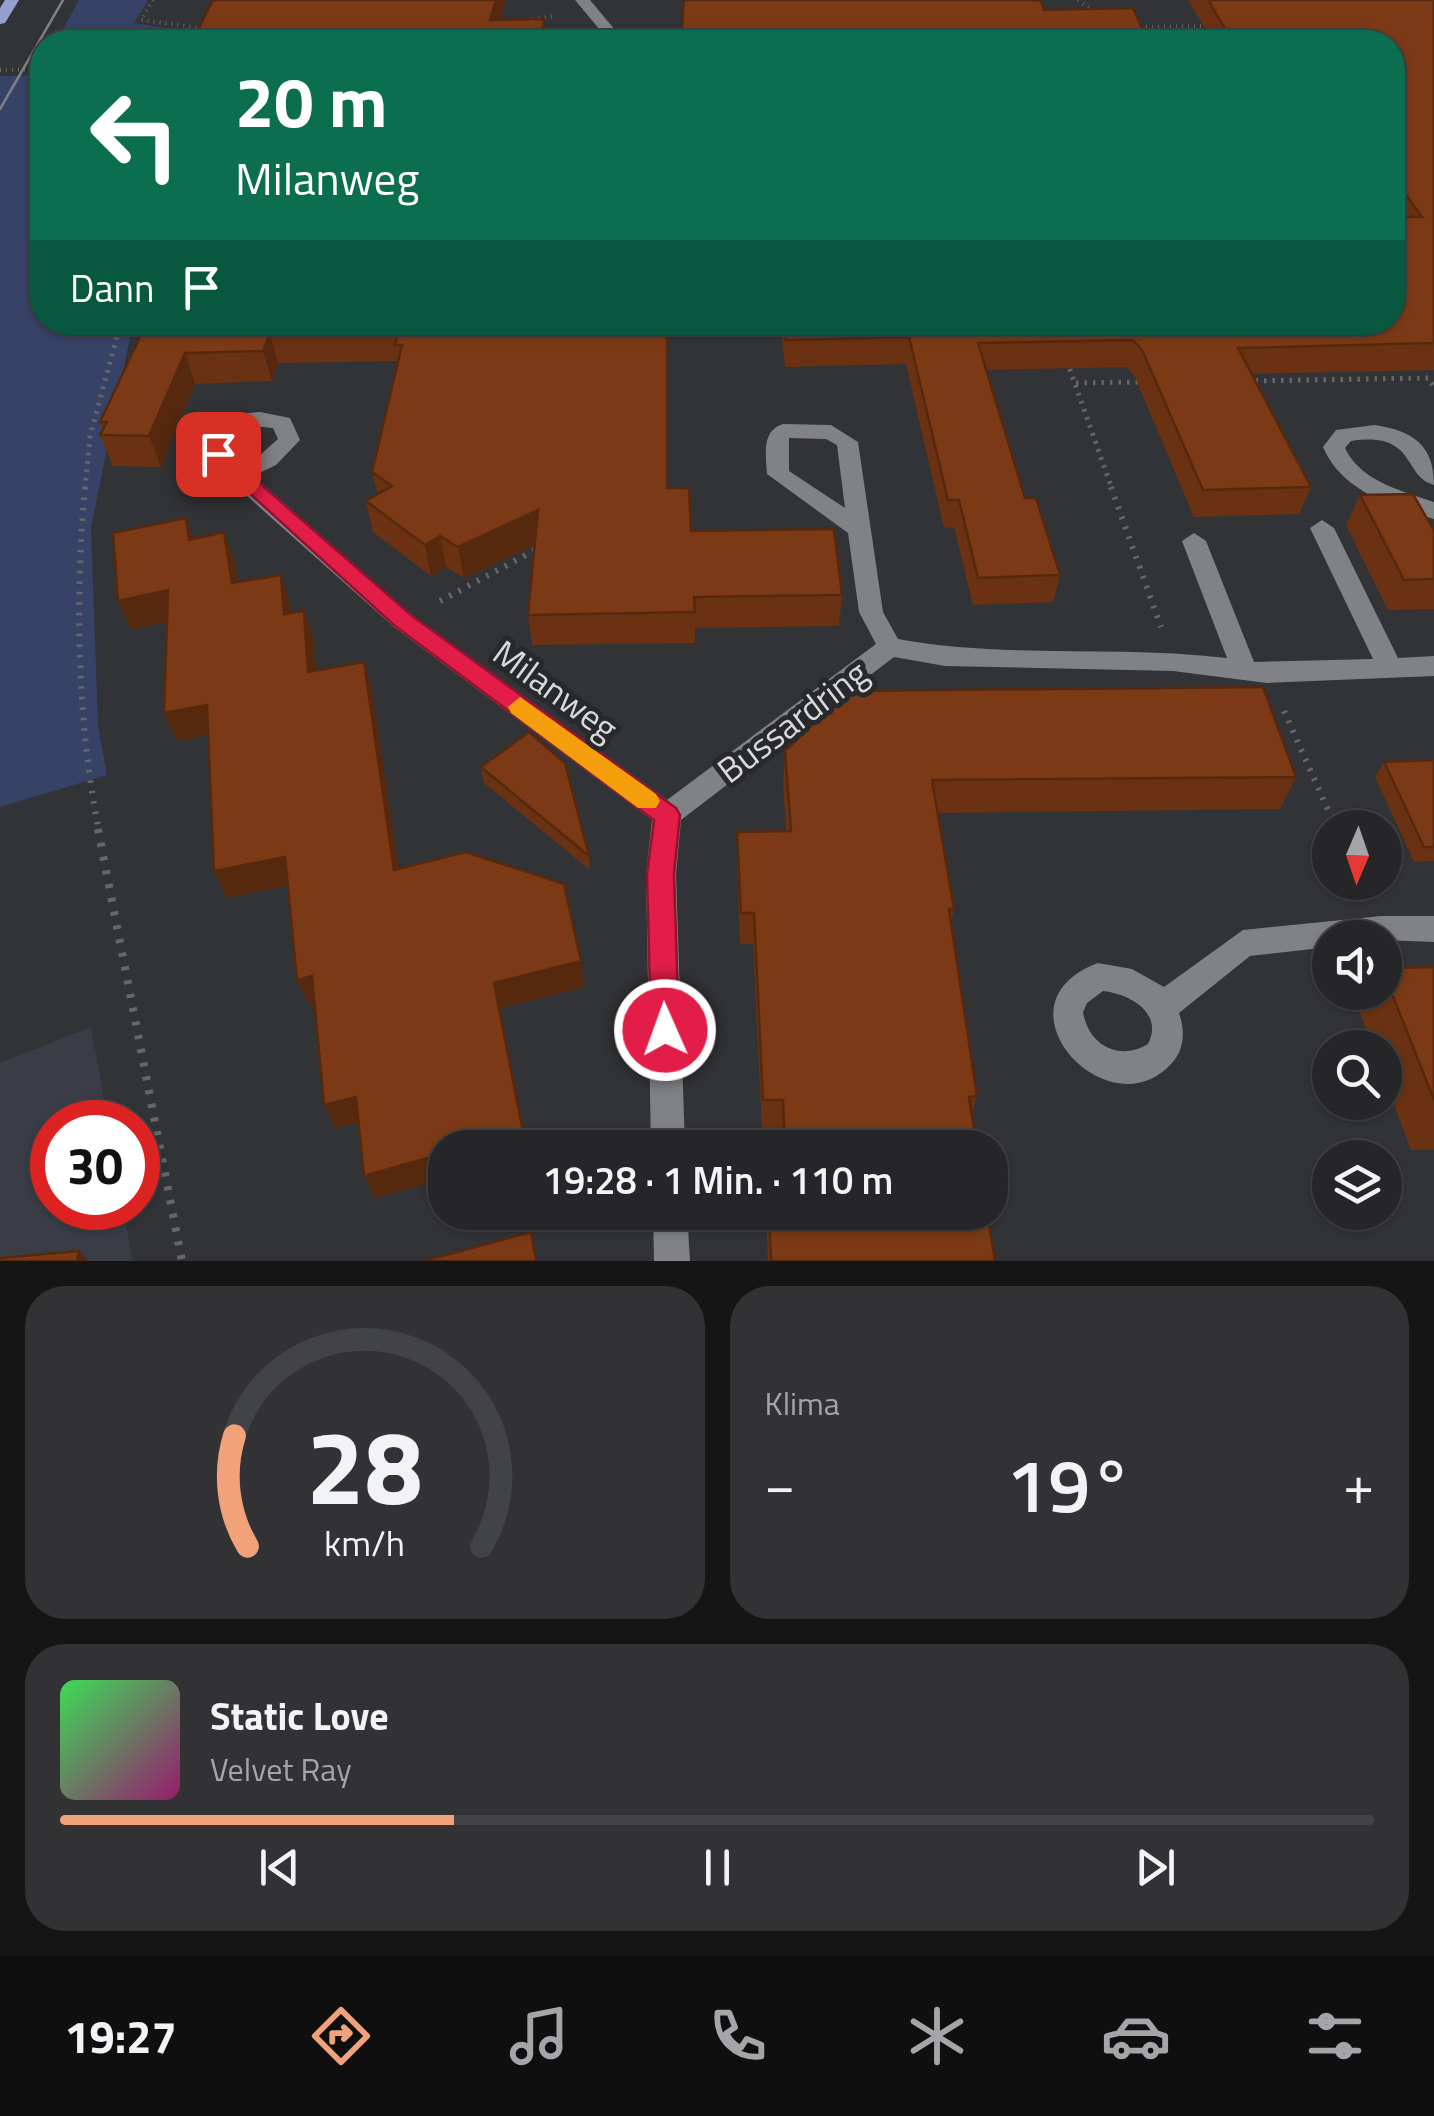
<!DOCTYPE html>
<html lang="de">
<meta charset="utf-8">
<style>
:root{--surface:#262628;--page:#323234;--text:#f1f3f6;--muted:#a4a5a8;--line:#424345;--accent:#f1a27b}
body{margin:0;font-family:"Titillium Web",sans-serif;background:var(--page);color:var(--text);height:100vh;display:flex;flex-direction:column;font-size:38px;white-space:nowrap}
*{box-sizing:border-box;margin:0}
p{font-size:32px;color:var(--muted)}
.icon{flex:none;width:55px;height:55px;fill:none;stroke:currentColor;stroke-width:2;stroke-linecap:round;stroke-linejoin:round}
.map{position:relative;height:1261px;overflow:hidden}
.details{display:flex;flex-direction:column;gap:25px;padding:25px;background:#151516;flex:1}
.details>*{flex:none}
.guide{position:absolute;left:30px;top:30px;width:1375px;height:305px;border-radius:40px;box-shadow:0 2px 8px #0004,0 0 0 2px var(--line);background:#0b6e4f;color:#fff;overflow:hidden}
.needle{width:65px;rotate:182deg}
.fabs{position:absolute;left:1312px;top:810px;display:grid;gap:20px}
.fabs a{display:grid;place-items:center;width:90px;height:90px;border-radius:50%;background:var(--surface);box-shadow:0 2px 8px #0004,0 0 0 2px var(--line);font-size:50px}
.speed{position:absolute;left:30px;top:1100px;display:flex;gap:20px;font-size:50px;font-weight:700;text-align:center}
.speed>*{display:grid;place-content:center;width:130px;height:130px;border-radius:50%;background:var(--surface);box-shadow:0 2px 8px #0004,0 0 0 2px var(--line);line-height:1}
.speed .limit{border:15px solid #d22;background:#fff;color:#111}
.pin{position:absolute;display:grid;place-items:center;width:85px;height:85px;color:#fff;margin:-42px;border-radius:20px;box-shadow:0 5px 15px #0006}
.me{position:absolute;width:110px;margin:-55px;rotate:358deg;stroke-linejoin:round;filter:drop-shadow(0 0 8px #0008)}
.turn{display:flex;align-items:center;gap:35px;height:210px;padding:0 40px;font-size:45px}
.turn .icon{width:130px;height:130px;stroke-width:2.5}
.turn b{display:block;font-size:70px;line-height:85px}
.then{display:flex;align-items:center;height:95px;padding:0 40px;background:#0003;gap:20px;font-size:38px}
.big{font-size:75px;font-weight:600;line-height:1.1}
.details .tile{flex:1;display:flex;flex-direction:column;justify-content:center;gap:15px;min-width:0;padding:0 35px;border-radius:40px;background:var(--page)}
.details .dial{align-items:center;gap:0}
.dial svg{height:260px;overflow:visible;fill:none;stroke:var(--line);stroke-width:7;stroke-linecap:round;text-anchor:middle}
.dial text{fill:var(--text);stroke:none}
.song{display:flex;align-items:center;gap:30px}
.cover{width:120px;height:120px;border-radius:15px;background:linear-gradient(135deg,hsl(130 70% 55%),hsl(320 70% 35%))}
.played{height:10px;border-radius:5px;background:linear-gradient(90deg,var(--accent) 30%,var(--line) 30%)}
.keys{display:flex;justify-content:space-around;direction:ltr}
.heat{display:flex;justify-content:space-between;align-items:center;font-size:55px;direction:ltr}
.details .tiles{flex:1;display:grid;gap:25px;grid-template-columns:1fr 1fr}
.tile:last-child{grid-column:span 2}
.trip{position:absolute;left:428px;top:1130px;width:580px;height:100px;border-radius:40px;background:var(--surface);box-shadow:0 2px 8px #0004,0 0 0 2px var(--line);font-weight:600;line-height:100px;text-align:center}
.tabs{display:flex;height:160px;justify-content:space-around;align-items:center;background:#0f0f10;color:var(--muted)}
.tabs .icon{width:70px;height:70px}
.tabs .active{color:var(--accent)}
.tabs b{font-size:45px;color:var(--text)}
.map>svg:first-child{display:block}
</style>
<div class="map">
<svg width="1434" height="1261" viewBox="0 0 1434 1261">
<rect width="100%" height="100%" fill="#323336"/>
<polygon fill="#3a3d46" points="91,1027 108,1122 52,1122 52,1208 123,1208 133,1261 0,1261 0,1063"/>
<g fill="#374267">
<polygon points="79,0 148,0 134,23 198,33 194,42 56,42"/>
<polygon points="42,68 42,322 133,323 91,527 98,725 107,775 0,807 0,76 39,75"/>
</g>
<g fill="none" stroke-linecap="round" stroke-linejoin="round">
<g stroke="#666769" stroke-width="4" stroke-dasharray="1 5" stroke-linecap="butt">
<polyline points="153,0 141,20 201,28 193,42"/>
<polyline points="1078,0 1093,11"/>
<polyline points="527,20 554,16"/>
<polyline points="1134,27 1212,26"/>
<polyline points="51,42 60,26"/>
<polyline points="0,70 42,69"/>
</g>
<g stroke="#666769" stroke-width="5" stroke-dasharray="2.5 6" stroke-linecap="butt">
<polyline points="1067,361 1112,489"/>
<polyline points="1247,381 1428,378 1434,387"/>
<polyline points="1076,383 1144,382"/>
<polyline points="85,489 90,436 121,322"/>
</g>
<g stroke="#666769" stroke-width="6" stroke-dasharray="2.5 8" stroke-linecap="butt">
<path d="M85,487C75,600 77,719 99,832"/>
<polyline points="1111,487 1161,627"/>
<polyline points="440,601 539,548"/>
<polyline points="1284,711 1336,828"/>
</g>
<polyline stroke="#666769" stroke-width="8" stroke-dasharray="4 10" stroke-linecap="butt" points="98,829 182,1261"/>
<g fill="#818286" fill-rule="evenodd">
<polygon points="575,0 590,0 625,42 610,42"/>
<path d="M260,412L290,418L300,440L276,465L253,476L412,615L667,800L876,644L859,612L848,533L767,474C766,455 761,431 783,424L831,425L858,442L883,612L898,639C1006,659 1118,645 1227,658L1182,541L1194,533L1206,541L1254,662L1373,659L1310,528L1322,520L1334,528L1398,658L1434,656V676L1267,683L1173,671L945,666L894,657L681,820L676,874L685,1148H651L646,874L652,820L394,627L229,480L207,453C214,425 231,413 260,412ZM250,426L273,428L278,439L260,455L240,465L229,452L235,436ZM789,438L826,439L837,445L845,508L789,471Z"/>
<path d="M1375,425C1413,431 1434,445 1434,485C1402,476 1417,431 1351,441L1345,448C1360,481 1402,491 1434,502V519C1391,507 1341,490 1323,447L1336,430Z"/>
<path d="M1381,916H1434V942L1330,938V947L1250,956L1179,1013C1185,1030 1185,1050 1171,1064C1108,1133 988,1004 1098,963L1132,969L1164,987L1243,930ZM1103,991C1130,994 1164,1013 1148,1044C1118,1062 1088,1044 1083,1012L1087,1003Z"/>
<polygon points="653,1212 687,1212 690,1261 654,1261"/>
</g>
<polygon fill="#94a1ce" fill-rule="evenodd" points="5,0 19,0 5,23 0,24 0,8"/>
<polyline stroke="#7f8083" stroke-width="2.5" points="0,109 63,0"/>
</g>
<g fill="#6a3212">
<polygon points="1188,0 1434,0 1434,370 1252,374 1311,487 1299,514 1194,517 1135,377 1126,367 986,370 1025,498 1060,575 1053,602 973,605 954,527 944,528 906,364 785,367 780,322 1392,322 1394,217 1392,215 1392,42 1213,42"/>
<polygon points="147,322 668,322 668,488 691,531 842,595 839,626 695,628 695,643 532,645 528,615 535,545 464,578 446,567 431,576 373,532 366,501 378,494 372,472 398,361 278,363 272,381 195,384 161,467 113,466 100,435 103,430 100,422"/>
<polygon points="1360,495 1434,531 1434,609 1388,610 1346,525"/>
<polygon points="785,751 1296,777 1280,809 937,813 954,909 951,922 977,1096 972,1113 977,1148 781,1148 780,1128 762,1128 753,944 740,944 737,864 737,832 786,831 783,783"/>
<polygon points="1434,760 1434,861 1414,862 1375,777 1384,762"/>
<polygon points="481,767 589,856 590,870 484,783"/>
<polygon points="1434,967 1434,1150 1411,1150 1385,1080 1385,1048 1373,1048 1357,1004 1365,992 1385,992 1385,968"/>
<polygon points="766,1212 987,1212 995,1261 768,1261"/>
</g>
<g fill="#56290f">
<polygon points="496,0 506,0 494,42 490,20"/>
<polygon points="544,19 546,42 541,42"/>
<polygon points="667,322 668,322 668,519 667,488"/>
<polygon points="270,333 278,363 272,381 263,351"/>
<polygon points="185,353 195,384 161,467 149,436"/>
<polygon points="538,510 542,541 464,578 458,547"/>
<polygon points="186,518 197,547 189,540"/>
<polygon points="224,532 235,561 242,612 232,583"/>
<polygon points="440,536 446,567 431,576 425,545"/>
<polygon points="281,575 290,604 294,643 284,614"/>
<polygon points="168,590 180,619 131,630 118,601"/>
<polygon points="304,611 314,640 317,701 308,672"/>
<polygon points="364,662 372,690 403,897 394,870"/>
<polygon points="207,705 219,733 177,741 164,713"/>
<polygon points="285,857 296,884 227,898 214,871"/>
<polygon points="581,961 585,987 500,1008 528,1148 467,1148 494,983"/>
<polygon points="312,976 323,1002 309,1005 297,980"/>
<polygon points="356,1097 366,1121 335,1128 324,1105"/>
<polygon points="445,1153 445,1179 375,1198 364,1176"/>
<polygon points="79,1251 88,1261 77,1261"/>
</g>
<g fill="#7b3a15" stroke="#56290f" stroke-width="2.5">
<polygon points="213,0 496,0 490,20 544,19 541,42 192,42"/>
<polygon points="684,0 1040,0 1044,10 1133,8 1148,42 681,41"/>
<polygon points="1208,0 1434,0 1434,343 1238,348 1311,487 1203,490 1142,350 1133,340 978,343 1025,498 1036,498 1060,575 978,578 959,500 948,500 909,337 786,340 784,322 1392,322 1392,217 1422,217 1392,175 1392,42 1233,42"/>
<polygon points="147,322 667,322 667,488 689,488 691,531 834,529 842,595 694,597 695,612 528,615 538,510 458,547 440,536 425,545 366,501 392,486 372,472 402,345 395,345 398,331 270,333 263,351 185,353 149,436 100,435 107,422 100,422"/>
<polygon points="1413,494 1434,531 1434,579 1404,580 1360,495"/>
<polygon points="186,518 189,540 224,532 232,583 281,575 284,614 304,611 308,672 364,662 394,870 466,852 564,884 581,961 494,983 523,1132 467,1148 445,1148 445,1153 364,1176 356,1097 324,1105 312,976 297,980 285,857 214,871 207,705 164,713 168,590 118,601 113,533"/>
<polygon points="1263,687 1296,777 932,780 954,909 949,909 977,1096 969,1097 977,1148 785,1148 783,1100 763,1100 754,913 741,913 737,832 791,831 785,751 847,691"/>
<polygon points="529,732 565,763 589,856 481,767"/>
<polygon points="1434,760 1434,847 1424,847 1384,762"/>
<polygon points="1434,967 1434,1100 1385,976 1385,968"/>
<polygon points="769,1212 987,1212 995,1261 771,1261"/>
<polygon points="531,1232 536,1261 424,1261"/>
<polygon points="79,1251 77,1261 0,1261 0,1258"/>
</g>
<polygon fill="#e11d48" stroke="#92132f" stroke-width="2.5" points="218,447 411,615 676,808 680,815 674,874 679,1030 675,1040 665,1044 655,1040 651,1030 647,874 654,820 395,626 211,458 211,449"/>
<polygon fill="#f59e0b" points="520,697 656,794 660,801 656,808 638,808 511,713 508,707"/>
<g text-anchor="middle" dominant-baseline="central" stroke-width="10" stroke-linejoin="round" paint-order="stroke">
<g font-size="35" fill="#d8d9db" stroke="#28292c">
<text transform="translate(556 690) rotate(36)">Milanweg</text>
<text transform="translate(792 721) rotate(-37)">Bussardring</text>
</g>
</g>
</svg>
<div class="fabs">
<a><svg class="needle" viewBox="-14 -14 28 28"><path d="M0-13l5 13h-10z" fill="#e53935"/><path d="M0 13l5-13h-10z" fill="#a4a5a8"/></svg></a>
<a><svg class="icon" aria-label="sound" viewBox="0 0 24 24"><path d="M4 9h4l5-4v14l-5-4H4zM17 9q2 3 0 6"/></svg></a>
<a><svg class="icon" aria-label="search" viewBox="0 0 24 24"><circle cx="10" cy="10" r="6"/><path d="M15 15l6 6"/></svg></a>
<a><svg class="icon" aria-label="layers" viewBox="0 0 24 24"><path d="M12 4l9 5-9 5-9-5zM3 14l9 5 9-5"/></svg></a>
</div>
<div class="speed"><div class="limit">30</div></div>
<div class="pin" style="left:218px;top:454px;background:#d93025"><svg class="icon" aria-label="arrive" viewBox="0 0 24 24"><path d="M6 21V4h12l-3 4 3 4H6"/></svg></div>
<svg class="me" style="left:665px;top:1030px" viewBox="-20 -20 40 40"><circle r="17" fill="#e11d48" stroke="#fff" stroke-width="3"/><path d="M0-11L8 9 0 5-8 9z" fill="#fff"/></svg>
<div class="trip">19:28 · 1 Min. · 110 m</div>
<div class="guide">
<div class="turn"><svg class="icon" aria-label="left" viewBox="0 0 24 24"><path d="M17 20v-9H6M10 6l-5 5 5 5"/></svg><div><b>20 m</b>Milanweg</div></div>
<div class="then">Dann<svg class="icon" aria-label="arrive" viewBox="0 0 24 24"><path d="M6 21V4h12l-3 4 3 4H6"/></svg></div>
</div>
</div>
<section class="details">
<div class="tiles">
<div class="tile dial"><svg viewBox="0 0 100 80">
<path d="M14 69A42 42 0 1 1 86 69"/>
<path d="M14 69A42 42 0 0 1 10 35" stroke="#f1a27b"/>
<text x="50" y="56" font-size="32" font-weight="700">28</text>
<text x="50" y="72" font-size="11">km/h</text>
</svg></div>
<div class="tile"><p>Klima</p>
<div class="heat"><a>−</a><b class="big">19°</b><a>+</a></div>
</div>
<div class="tile">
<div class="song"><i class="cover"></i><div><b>Static Love</b><p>Velvet Ray</p></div></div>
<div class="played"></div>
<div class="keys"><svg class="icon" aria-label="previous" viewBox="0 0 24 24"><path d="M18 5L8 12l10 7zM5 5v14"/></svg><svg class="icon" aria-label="pause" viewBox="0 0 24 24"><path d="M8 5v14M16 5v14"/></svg><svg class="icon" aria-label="next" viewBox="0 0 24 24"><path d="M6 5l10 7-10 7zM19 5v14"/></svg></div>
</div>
</div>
</section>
<nav class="tabs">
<b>19:27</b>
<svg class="icon active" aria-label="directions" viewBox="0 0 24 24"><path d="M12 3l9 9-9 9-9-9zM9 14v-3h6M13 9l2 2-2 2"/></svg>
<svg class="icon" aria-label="music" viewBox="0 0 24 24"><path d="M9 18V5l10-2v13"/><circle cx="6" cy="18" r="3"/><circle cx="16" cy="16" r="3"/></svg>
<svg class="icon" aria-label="phone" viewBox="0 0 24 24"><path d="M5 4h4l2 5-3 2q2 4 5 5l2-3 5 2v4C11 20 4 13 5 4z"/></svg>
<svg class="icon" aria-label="climate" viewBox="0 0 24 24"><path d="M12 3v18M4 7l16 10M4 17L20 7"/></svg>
<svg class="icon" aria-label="car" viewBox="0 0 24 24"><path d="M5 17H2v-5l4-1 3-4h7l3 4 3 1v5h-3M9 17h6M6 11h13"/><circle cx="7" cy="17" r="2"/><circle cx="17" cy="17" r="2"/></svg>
<svg class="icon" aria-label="filters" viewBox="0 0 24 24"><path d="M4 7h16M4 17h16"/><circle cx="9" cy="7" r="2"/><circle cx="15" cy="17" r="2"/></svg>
</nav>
